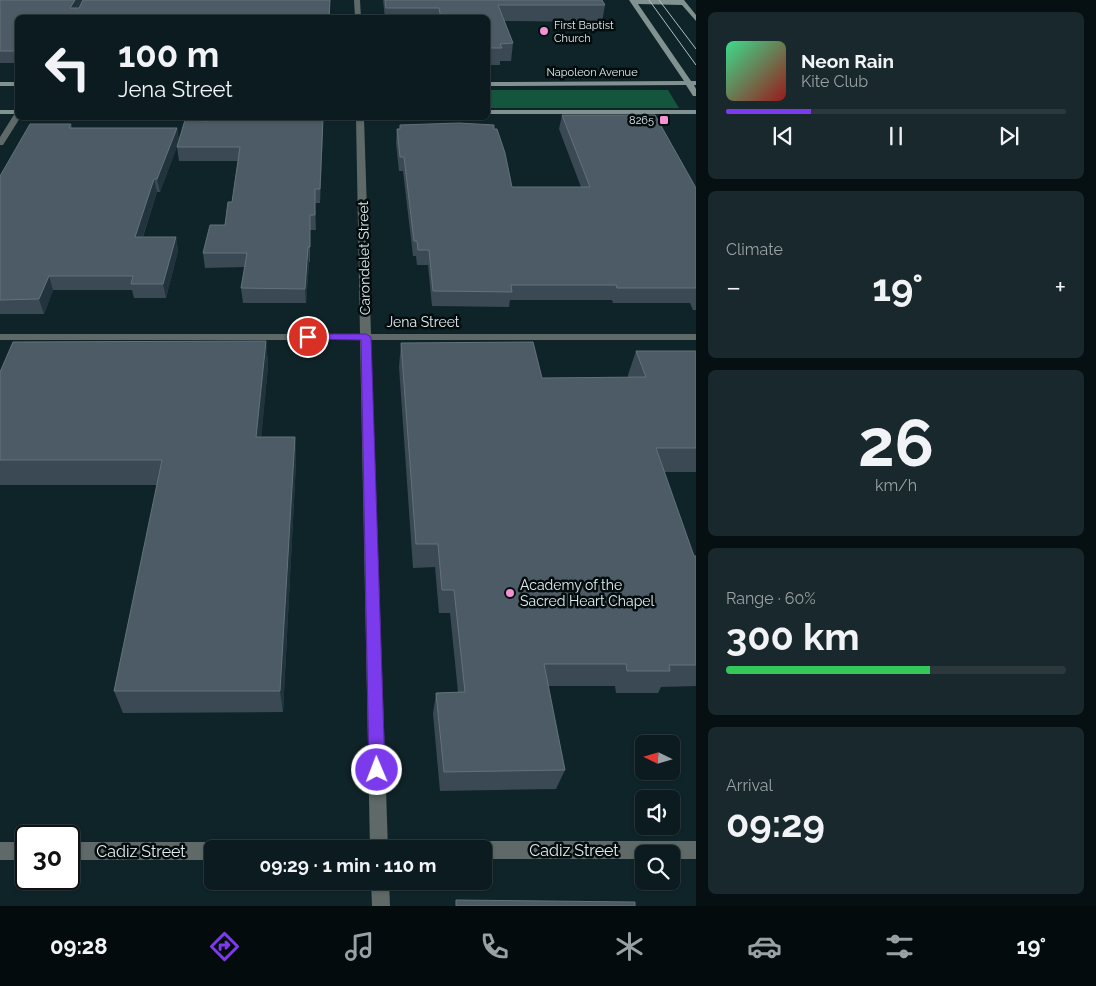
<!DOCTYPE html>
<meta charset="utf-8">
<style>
:root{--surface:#0b1b1f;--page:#19282c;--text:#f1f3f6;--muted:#9aa1a4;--line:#2b393d;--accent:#7c3aed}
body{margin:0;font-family:Raleway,sans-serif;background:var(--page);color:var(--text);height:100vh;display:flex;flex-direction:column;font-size:19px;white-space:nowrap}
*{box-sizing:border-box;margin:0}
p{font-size:16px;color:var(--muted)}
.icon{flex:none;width:28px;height:28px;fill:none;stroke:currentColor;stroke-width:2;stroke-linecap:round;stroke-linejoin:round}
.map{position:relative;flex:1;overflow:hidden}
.details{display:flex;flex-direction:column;gap:12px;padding:12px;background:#060f11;width:400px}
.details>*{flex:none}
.hud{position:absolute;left:15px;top:15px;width:475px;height:105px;border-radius:8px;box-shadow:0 1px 4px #0004,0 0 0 1px var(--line);background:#0b1b1f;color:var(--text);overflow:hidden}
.needle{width:32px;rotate:275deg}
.buttons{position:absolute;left:635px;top:735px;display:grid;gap:10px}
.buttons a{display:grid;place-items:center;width:45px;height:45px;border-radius:8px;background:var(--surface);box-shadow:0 1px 4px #0004,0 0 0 1px var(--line);font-size:25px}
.speed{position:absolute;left:15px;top:825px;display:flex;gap:10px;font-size:25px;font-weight:700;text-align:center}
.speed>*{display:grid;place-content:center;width:65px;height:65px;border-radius:50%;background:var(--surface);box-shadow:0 1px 4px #0004,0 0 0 1px var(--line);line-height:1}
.speed .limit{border:2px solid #111;border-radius:8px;background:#fff;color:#111}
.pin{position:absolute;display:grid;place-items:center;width:42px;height:42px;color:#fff;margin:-21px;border:2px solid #fff;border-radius:50%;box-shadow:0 1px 5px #0007}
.me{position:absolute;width:55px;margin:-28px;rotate:359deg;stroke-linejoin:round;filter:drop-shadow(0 0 4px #0008)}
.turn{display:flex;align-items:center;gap:18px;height:105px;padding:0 20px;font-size:22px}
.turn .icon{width:65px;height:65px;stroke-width:2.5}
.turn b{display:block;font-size:35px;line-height:42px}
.big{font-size:38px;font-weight:700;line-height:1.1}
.details .card{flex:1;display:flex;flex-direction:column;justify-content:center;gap:8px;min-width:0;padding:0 18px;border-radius:8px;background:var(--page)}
.details .dial{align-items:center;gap:0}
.dial b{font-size:65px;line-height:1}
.song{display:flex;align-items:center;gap:15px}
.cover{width:60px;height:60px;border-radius:8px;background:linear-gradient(135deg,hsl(150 70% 55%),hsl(0 70% 35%))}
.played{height:5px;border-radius:2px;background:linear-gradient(90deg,var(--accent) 25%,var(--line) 25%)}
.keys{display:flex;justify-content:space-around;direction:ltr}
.heat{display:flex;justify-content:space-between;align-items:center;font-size:28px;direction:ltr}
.charge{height:8px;border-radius:4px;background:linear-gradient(90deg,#34c759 60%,var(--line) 0)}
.trip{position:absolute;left:204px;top:840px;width:288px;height:50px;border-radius:8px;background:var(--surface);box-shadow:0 1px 4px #0004,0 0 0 1px var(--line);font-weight:700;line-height:50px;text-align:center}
.menu{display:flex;height:80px;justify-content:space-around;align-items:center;background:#040b0c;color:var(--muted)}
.menu .icon{width:35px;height:35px}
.menu .current{color:var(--accent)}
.menu b{font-size:22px;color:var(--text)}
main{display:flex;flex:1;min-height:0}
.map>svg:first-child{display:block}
</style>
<main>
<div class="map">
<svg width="696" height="906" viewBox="0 0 696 906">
<rect width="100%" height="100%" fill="#0f2429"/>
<polygon fill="#14553d" points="488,90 668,90 679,108 488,108"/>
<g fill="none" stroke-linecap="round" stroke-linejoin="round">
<g fill="#5e6968" fill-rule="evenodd">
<polygon points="354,0 360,0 361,18 355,18"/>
<polygon points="15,113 18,113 18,118 20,118 3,145 0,145 0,137"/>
<polygon points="356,118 364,118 371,334 696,334 696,340 371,340 388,849 370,849 360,340 0,340 0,334 360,334"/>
<polygon points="482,841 696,841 696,859 671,859 671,854 644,854 644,859 482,859 482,849 473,849 476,844"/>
<rect x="0" y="842" width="26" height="18"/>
<polygon points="69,842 212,842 218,845 220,849 212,849 212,860 69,860"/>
<polygon points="371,881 389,881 390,906 372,906"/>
</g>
<g fill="#819290" fill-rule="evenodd">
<polygon points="629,0 684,0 696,15 696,21 682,5 638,4 691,81 696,81 696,85 694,85 696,89 696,96 693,96 686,85 488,86 488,82 684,81"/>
<rect x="0" y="82" width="18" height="4"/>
<rect x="0" y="110" width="18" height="4"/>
<rect x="488" y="110" width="208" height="4"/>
</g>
<g stroke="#b0bec1" stroke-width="1">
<polyline points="649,0 696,65"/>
<polyline points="659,0 696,49"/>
</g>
</g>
<g fill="#3a4954">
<polygon points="0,0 330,0 330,18 18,18 18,63 0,63"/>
<polygon points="383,0 602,0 605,5 602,22 504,21 513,43 511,61 500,61 500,65 488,65 488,18 385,18"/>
<polygon points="562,115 696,188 696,310 693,310 690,303 613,303 612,300 510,300 509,307 432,306 428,265 417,265 416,256 413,256 403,171 399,171 396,143 397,129 400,129 400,125 512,187 581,187 559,129"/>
<polygon points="71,124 72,128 177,128 179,141 323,130 320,203 315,203 316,230 310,230 310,262 309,262 306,303 243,303 241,288 245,267 205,268 203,253 225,225 232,202 238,161 179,161 177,147 179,141 160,192 157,192 143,237 176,237 178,251 166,298 134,298 132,290 53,290 44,314 0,314 0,176"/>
<polygon points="266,341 268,366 261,437 295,437 296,462 283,712 123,713 114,691 157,485 0,485 0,372"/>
<polygon points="401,343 542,378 628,378 628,375 636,351 696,351 696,472 664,472 694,556 696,556 696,686 661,687 658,693 616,693 615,686 548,686 565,770 556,789 440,791 433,714 436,693 458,692 450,613 439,613 435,567 413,568 399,367"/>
</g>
<g fill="#21333c">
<polygon points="75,0 83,0 74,18 70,8"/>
<polygon points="323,118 323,130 320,203 320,189"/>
<polygon points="177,128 179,141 160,192 157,179"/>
<polygon points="154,179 157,192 138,251 135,237"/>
<polygon points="176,237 178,251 166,298 163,284"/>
<polygon points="308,247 309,262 306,303 305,289"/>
<polygon points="49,276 53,290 44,314 39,299"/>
<polygon points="266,341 268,366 259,462 256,437"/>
<polygon points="295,437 296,462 283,712 280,691"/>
</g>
<g fill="#4c5b65" stroke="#63727a">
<polygon points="0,0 75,0 70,8 79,8 83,0 330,0 329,18 18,18 18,51 0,51"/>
<polygon points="385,0 602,0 605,5 498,5 513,43 500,44 502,48 488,48 488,18 441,18 439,8 386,8"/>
<polygon points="562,115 655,115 696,188 696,288 617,288 616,285 511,285 512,292 433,291 429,250 418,250 417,241 414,241 404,157 400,157 397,129 400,129 400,125 459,123 494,125 494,129 497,129 505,153 512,187 590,187"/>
<polygon points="210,118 323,118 320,189 315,189 315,215 310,215 310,247 308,247 305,289 241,288 247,253 203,253 210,225 225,225 228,202 232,202 240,147 177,147 185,120 209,121"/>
<polygon points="30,124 71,124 69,128 177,128 157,179 154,179 135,237 176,237 163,284 131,284 133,276 49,276 39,299 0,300 0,176"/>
<polygon points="266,341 256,437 295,437 280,691 114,691 162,460 0,460 0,372 13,342"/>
<polygon points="533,342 542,378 646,377 636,351 696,351 696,448 656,448 694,556 696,556 696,665 669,665 670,671 627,671 626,664 544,664 565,770 444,772 436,693 465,692 454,590 442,590 438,544 416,544 401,343"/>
<polygon points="456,900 635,902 635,906 456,906"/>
</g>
<polygon fill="#7c3aed" stroke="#51269a" points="308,334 366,334 371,337 385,770 383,775 377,778 372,775 369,770 361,340 305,339 303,337"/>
<g fill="#f491d3" stroke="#040c0e" stroke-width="2">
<circle cx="544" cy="31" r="5"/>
<rect x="659" y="115" width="10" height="10" rx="2.5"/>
<circle cx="510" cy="593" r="5"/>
</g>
<g text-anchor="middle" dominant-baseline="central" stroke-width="5" stroke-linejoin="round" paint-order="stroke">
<g font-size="11" fill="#e1edf0" stroke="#040c0e" text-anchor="start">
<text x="554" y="25">First Baptist<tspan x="554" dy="13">Church</tspan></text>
<text x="654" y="120" text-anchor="end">8265</text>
</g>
<g font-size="11" fill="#e1edf0" stroke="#040c0e">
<text x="592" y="72">Napoleon Avenue</text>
</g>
<g font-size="14" fill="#e1edf0" stroke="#040c0e">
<text transform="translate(364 258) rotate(-91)">Carondelet Street</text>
<text x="423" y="322">Jena Street</text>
</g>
<g font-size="14" fill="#e1edf0" stroke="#040c0e" text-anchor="start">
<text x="520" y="585">Academy of the<tspan x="520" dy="16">Sacred Heart Chapel</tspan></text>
</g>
<g font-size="16" fill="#e1edf0" stroke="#040c0e">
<text x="574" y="850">Cadiz Street</text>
<text x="141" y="851">Cadiz Street</text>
</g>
</g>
</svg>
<div class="buttons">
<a><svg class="needle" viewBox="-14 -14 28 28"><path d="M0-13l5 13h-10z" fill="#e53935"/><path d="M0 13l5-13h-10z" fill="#9aa1a4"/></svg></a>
<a><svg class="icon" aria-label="sound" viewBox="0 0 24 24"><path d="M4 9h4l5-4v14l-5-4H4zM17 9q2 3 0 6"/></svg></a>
<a><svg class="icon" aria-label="search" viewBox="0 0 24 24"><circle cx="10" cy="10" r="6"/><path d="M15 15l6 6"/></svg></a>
</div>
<div class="speed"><div class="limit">30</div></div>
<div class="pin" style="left:308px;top:337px;background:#d93025"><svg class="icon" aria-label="arrive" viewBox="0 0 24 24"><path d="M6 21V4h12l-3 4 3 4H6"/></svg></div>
<svg class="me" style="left:377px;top:770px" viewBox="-20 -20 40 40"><circle r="17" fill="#7c3aed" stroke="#fff" stroke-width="3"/><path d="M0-11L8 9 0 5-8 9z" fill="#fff"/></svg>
<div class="trip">09:29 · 1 min · 110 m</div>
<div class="hud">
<div class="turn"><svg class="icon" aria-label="left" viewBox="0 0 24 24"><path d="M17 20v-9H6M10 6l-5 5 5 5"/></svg><div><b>100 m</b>Jena Street</div></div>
</div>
</div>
<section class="details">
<div class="card">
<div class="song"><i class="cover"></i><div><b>Neon Rain</b><p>Kite Club</p></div></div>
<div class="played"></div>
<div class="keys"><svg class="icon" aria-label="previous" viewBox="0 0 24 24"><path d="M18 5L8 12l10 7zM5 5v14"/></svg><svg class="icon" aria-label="pause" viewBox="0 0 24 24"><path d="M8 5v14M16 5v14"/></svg><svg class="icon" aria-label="next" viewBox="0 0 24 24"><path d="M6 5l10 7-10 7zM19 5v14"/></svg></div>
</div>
<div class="card"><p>Climate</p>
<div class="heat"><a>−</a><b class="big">19°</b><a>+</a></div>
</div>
<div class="card dial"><b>26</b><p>km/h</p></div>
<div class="card"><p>Range · 60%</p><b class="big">300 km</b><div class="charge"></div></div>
<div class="card"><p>Arrival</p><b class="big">09:29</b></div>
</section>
</main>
<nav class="menu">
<b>09:28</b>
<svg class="icon current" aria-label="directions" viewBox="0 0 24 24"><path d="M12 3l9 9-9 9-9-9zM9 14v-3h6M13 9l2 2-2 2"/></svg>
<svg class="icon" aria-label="music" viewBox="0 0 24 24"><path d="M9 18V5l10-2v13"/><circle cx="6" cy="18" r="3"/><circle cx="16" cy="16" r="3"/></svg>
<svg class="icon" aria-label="phone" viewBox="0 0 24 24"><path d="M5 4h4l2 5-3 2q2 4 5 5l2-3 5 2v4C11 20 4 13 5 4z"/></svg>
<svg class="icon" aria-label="climate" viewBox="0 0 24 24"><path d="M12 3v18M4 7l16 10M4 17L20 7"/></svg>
<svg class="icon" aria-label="car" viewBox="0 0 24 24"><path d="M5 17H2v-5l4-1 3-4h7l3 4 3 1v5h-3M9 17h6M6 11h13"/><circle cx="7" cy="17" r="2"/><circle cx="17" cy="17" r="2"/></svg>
<svg class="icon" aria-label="filters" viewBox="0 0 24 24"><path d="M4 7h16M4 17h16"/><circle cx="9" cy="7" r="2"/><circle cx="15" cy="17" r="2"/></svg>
<b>19°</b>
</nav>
